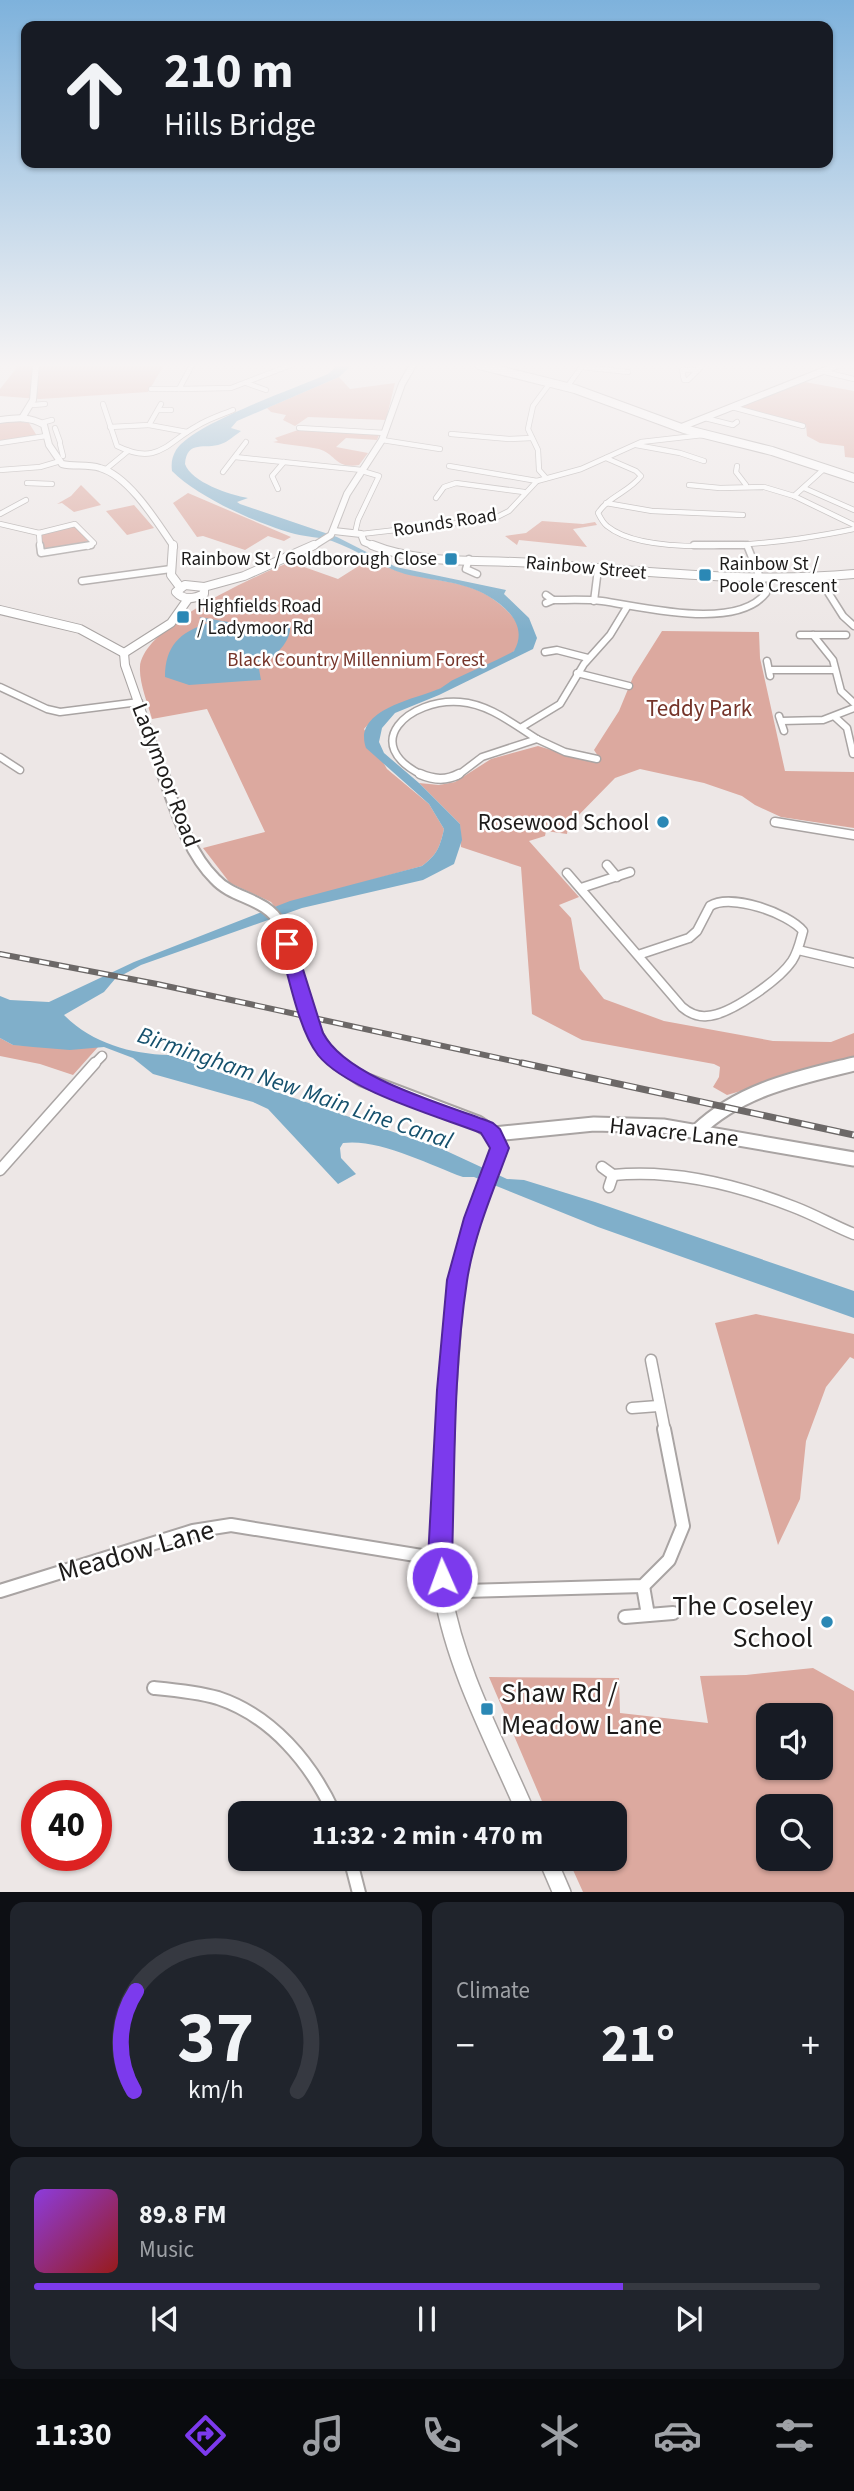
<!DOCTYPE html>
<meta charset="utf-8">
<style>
:root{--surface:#171b24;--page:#20242c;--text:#f1f3f6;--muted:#9ea1a6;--line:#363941;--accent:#7c3aed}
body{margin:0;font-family:"Source Sans 3",sans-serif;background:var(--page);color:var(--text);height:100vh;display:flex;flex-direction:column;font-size:26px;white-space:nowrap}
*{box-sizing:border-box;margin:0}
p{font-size:23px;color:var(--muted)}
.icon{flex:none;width:38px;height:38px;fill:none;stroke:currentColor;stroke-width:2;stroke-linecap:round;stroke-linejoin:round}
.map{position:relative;height:1892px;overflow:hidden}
.side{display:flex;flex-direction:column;gap:10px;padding:10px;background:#0d0f14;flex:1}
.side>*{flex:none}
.banner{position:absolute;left:21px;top:21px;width:812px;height:147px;border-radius:14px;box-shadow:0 2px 5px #0004;background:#171b24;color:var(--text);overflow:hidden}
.buttons{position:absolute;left:756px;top:1703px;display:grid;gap:14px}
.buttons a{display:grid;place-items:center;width:77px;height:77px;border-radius:14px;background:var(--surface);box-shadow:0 2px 5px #0004;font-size:35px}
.speed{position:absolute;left:21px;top:1780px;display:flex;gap:14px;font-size:35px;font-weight:700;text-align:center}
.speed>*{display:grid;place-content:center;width:91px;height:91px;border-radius:50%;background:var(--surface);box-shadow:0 2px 5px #0004;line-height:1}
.speed .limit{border:10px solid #d22;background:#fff;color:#111}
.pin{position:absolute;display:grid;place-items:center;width:60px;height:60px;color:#fff;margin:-30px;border:4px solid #fff;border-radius:50%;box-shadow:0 2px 7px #0007}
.me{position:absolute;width:77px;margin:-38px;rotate:358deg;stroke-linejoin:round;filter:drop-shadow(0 0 5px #0008)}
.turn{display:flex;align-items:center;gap:24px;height:147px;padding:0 28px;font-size:32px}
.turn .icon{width:91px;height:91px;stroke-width:2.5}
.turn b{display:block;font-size:49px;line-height:60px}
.big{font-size:52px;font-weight:700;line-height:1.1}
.side .card{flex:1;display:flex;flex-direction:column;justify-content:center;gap:10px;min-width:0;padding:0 24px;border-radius:14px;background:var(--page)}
.side .dial{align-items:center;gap:0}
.dial svg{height:182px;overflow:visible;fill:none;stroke:var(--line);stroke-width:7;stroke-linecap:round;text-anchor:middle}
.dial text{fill:var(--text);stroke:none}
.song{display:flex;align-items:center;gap:21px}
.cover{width:84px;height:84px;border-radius:10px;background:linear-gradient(135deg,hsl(270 70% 55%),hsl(0 70% 35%))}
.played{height:7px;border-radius:4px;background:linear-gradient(90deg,var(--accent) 75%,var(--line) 75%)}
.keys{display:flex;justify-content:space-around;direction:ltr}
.heat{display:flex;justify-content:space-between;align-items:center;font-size:38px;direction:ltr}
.side .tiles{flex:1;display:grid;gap:10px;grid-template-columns:1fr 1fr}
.card:last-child{grid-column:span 2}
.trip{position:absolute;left:228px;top:1801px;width:399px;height:70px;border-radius:14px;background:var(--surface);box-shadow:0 2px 5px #0004;font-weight:700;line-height:70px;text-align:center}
.menu{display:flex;height:112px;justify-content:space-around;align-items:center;background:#090b0e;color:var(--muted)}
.menu .icon{width:49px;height:49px}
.menu .on{color:var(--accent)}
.menu b{font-size:32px;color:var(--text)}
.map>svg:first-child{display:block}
</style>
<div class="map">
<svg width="854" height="1893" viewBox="0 0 854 1893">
<rect width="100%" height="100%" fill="#ede7e6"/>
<g fill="#dca99f" fill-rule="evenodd">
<polygon points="19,365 164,365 148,392 40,399 0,396 0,389"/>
<polygon points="339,377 350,389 395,383 386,420 308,417 295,426 283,420 286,415 271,412 267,408"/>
<polygon points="805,382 854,391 854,458 845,457 844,446 820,443 807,436 806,425 738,408"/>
<polygon points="15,421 29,423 37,436 0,441 0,423"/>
<path d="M298,430L379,435L377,440L346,438L336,447L368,453L359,465C335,469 336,454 319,449C304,446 288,445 273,442L278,441L275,438Z"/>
<polygon points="81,485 101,505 74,512 62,503 57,504 71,496"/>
<polygon points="188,493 291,537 284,541 268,536 245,550 203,536 197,537 173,503"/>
<polygon points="134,505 154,528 127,535 106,511"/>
<polygon points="542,521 583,524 595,522 597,525 573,529 587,547 519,540 517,545 505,536 526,533"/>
<polygon points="73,525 91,544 41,550 42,535"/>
<path d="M368,560C382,565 395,571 409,574C431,580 456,581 477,590C496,598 535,627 515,650C506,660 489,665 477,670C465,675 455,681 444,687C416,702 386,703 364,729L387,769L429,804L444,829C440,847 437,855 422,866L275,907L271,902L230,883L203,848L265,832L207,709L152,719C148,704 139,683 140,667C143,626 255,576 290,562L338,579Z"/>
<polygon points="662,631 759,632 760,658 785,771 854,772 854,828 781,817 755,805 742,796 704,783 640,769 615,778 568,826 567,834 546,831 545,836 529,841 579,897 559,905 571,918 580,969 604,999 664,1021 773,1041 831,1042 854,1033 854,1058 727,1095 713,1087 719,1077 720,1067 714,1064 582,1040 532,1014 521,867 461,847 460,824 419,783 439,785 455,782 491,759 538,746 592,762 598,756 594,750 619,711 633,677"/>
<polygon points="0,1038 13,1045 98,1047 73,1075 40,1064 0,1056"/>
<polygon points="756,1314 854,1334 854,1359 850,1357 826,1387 806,1441 800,1499 778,1545 715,1323"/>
<path d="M813,1668L854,1691V1892H583L568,1859L614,1858V1813H547L489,1677L619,1678L620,1713L708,1723L700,1676L746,1675ZM768,1715H821V1768H768ZM768,1806H821V1858H768Z"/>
</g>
<g fill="#80afca">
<path d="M338,365H352L339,377L237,421L231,428L241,431C235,435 228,442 221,444C205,450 187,439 185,464C191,482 230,495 248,498L237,502L240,504L337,537L396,567L506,590L504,594L529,618L537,638L533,649L439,695L395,713L382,728L379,742L384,753L419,783L460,824L462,840L454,864L423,880L302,908L141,965L115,979L104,992L64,1015C92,1043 130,1054 169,1055L440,1148L507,1179L524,1180L595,1202L854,1291V1318L598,1227L474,1177H463C430,1165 378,1138 343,1143L340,1148L341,1158L356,1174L338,1184L268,1109L253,1102L153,1074L133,1058L104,1047L70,1050L33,1047L13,1045L0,1038V996L10,1000L49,1002L134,962L290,901L422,866C437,855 440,847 444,829L429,804L366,748C352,709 417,699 441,688C446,685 450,681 455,679C475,669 495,662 514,651C528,627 508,608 488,596C463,581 433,581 405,574C379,566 357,550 332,541C320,537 307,537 295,534C258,524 199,498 172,471C171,463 172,457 176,450C194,423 294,389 328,374Z"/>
<path d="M199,617L240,624L290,625C292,644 271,658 259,669L261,680L189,685L165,677C165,646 180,632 208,623Z"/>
</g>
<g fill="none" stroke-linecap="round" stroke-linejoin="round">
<g stroke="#a9a4a3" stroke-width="6">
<g id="minor-far4">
<polyline points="192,365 179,389 231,388 291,365"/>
<polyline points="582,367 628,372"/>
<polygon points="682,370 698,370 688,380 684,380"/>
<polyline points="698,370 703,365"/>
<polyline points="825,372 854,379"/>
<polyline points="246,383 266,390"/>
<polyline points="567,387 583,365"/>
<polyline points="151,389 179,389"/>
<path d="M103,404L117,446C158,466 166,443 197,426C208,419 221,415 233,410"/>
<polyline points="33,405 45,404"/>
<polyline points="732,407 803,426"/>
<polyline points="158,410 171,410"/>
<polyline points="705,418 733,425 737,422"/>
<polyline points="41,423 52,420"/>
<polyline points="149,425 187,432"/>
<polyline points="110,427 149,425 161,404"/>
<polyline points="55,428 60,442"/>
<polyline points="299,428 385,433"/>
<polyline points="451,434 509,439 532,438"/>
<polyline points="382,440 440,449"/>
<polyline points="0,443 46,436"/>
<polyline points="60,444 63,456"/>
<polyline points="636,445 680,453 704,461"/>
<polyline points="235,457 362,470"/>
<path d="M606,458L636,471L641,476C629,492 609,496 598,513C600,517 603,523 607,526C651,562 800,541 854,529"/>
<polyline points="449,466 537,481"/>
<polyline points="737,466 736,472 746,485"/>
<polyline points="0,470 40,467 57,462"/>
<polyline points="105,470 128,451"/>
<polyline points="223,472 246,442"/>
<polyline points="546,478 539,470 538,450 528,429 533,406 550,383"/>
<polyline points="27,483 52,484"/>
<polyline points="689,485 720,488 764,487 794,496 854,525"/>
<polyline points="804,488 854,510"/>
<polyline points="278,489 272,476 284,462"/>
<polyline points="794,496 825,468"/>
<polyline points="436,498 444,487 456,483 524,492"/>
<polyline points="606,503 652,511 743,515"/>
<polyline points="0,514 26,500"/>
<polyline points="0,524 39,533"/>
<polyline points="39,533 40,547"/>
<polyline points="39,533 75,524 94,543 88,547"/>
<polyline points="355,533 358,520 379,476 362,471"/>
<polyline points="361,534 493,519 509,511 537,481 581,469 641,442 703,435"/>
</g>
</g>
<g stroke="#a9a4a3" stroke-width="9">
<g id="minor-far3">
<polyline points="40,545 41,553 91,545"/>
<polyline points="694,545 744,545"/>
<polyline points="469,559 466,569 477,574"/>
<polyline points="819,578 843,616 854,626"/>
<polyline points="82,581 171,569"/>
<polyline points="546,595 553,600 546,603"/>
<path d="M553,600C569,600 586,599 602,601C644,607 736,631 766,593L747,545"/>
<polyline points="594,601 598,569"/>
<polyline points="800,635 846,635"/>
<polyline points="813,635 833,660 841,691 854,703"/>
<polyline points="545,652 557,650 588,658"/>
<polyline points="767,661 770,676"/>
<polyline points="770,670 835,670"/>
<polyline points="577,673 629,686"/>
<polyline points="0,687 47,709 60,712 139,702"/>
<polyline points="779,716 784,731"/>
<polyline points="835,717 847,728 853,754"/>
<polyline points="781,721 823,720 854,708"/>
<polyline points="522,727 560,704 584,664 610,635 627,607"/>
<polyline points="537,739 565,752 597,759"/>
<polyline points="0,757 20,770"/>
<path d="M424,776C357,744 410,698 460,702C489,704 513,724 537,739"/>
<polyline points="457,776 482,757 537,739"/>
</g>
</g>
<g stroke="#a9a4a3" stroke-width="11">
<g id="minor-far2">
<path d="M420,774C434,780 446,781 459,774"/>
<polyline points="775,822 854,835"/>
<polyline points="607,865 617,877"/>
<path d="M567,873L682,1007C689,1013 697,1017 707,1016C730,1015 779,980 792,961C798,952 800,942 803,931C788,913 731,893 710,906L697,931L689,938L638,955"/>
<polyline points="581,888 630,872"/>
<polyline points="798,950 854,963"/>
<polyline points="93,1065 102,1056"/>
</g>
</g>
<g stroke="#a9a4a3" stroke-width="13">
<g id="minor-far1">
<polyline points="602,1167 613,1175 609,1187"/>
<polyline points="0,1170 95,1063"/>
<path d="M613,1175C674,1169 738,1185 794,1207C815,1215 834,1226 854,1234"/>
<polyline points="651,1360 665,1431"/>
<polyline points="632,1408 658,1406"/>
</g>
</g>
<g stroke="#a9a4a3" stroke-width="16">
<g id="minor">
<polyline points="643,1586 648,1615"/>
<polyline points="0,1591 193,1531 231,1525 440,1559"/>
<polyline points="443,1594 464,1591 643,1586 669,1560 683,1526 664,1429"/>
<polyline points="625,1617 673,1613"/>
<path d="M154,1688C175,1690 197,1692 218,1698C272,1716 311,1763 334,1813"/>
<polyline points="350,1858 359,1893"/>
</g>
</g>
<g stroke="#a9a4a3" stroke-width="8">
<g id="tertiary-far4">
<polyline points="22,418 33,400 36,365"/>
<path d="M0,420C16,418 30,416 44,425L49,445L62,464C74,467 87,464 100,468C129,476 157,522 174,547"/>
<polyline points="679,428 838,365"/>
<polyline points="334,531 361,534 364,542 376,547"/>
<polyline points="312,547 331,535 347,494 382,440 402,384 413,365"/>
</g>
</g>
<g stroke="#a9a4a3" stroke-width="10">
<g id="tertiary-far3">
<polyline points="173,545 171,575 180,587"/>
<path d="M372,545C421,565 478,559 530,563C638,570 745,584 854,574"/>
<path d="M185,585L204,587V594C194,599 184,601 176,592Z"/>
<polyline points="204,587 244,576 314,545"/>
<polyline points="0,610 80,629 124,653"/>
<polyline points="124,653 125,665 164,776"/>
<polyline points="124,653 171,623 188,599"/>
</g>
</g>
<g stroke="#a9a4a3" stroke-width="14">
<g id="tertiary-far2">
<path d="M163,774C176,810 187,851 215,879C233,899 267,898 280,924C303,972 299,1026 340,1065"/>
<polyline points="850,1065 854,1064"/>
</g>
</g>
<g stroke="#a9a4a3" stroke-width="17">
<g id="tertiary-far1">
<polyline points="338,1063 362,1079 478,1123 494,1134 500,1148 474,1218 457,1280 446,1431"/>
<path d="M697,1131C741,1089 797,1078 854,1064"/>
<polyline points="494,1134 594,1124 663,1126 854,1159"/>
</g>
</g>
<g stroke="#a9a4a3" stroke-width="20">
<g id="tertiary">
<path d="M446,1429C444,1482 434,1541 443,1594C456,1670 496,1743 526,1813"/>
<polyline points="547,1858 562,1893"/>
</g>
</g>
<g stroke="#a9a4a3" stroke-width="10">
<polyline id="secondary" points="479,365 575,389 684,429 772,451 854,478"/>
</g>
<use href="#minor-far4" stroke="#fff" stroke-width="4.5"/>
<use href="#minor-far3" stroke="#fff" stroke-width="6"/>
<use href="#minor-far2" stroke="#fff" stroke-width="8"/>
<use href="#minor-far1" stroke="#fff" stroke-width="10"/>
<use href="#minor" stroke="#fff" stroke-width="12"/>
<use href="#tertiary-far4" stroke="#fff" stroke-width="6"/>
<use href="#tertiary-far3" stroke="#fff" stroke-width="8"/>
<use href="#tertiary-far2" stroke="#fff" stroke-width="10"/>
<use href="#tertiary-far1" stroke="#fff" stroke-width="13"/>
<use href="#tertiary" stroke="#fff" stroke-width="17"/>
<use href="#secondary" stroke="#fff" stroke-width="8"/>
<g stroke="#6c6867" stroke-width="6">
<polyline id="rail-far1" points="0,954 157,984 531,1065"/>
</g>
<g stroke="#6c6867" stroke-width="7">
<polyline id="rail" points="522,1063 854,1135"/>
</g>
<use href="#rail-far1" stroke="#fff" stroke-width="3.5" stroke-dasharray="10" stroke-linecap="butt"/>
<use href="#rail" stroke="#fff" stroke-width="4.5" stroke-dasharray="13" stroke-linecap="butt"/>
</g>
<linearGradient id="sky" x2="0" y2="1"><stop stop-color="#7eb2dc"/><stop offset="0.58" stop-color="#f7f4f4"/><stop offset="1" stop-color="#f7f4f4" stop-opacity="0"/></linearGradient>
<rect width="854" height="630" fill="url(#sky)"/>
<path fill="#7c3aed" stroke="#51269a" stroke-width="2" d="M287,939L295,944L323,1033C347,1079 445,1104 493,1123L500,1129L509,1148C493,1191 474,1235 467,1281C453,1372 455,1467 452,1559L454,1577L450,1585L442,1589L433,1585L428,1559L437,1390L447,1280L464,1218L490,1148L481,1133C437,1116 346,1090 318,1055C298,1029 289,976 279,944Z"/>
<g fill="#2b88b5" stroke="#fff" stroke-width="2.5">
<rect x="444" y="552" width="14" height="14" rx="3.5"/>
<rect x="698" y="568" width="14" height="14" rx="3.5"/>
<rect x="176" y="610" width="14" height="14" rx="3.5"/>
<circle cx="663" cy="822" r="7"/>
<circle cx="827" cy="1622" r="7"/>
<rect x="480" y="1702" width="14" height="14" rx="3.5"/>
</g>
<g text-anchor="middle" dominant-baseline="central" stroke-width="5" stroke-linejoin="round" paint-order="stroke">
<g font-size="19" fill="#1d1b1a" stroke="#fff">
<text transform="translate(445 523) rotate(-9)">Rounds Road</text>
<text transform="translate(586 568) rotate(5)">Rainbow Street</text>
</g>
<g font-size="19" fill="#1d1b1a" stroke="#fff" text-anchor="start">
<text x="437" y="559" text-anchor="end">Rainbow St / Goldborough Close</text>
<text x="719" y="564">Rainbow St /<tspan x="719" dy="22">Poole Crescent</tspan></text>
<text x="197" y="606">Highfields Road<tspan x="197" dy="22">/ Ladymoor Rd</tspan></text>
</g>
<g font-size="19" fill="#753429" stroke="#fff">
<text x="356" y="660">Black Country Millennium Forest</text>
</g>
<g font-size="23" fill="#753429" stroke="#fff">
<text x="699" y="708">Teddy Park</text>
</g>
<g font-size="23" fill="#1d1b1a" stroke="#fff">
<text transform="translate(166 775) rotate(69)">Ladymoor Road</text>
<text transform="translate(674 1132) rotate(6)">Havacre Lane</text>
</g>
<g font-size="23" fill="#1d1b1a" stroke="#fff" text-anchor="end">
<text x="649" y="822">Rosewood School</text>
</g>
<g font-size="24" font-style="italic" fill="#16516d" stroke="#fff">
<text transform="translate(295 1088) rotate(19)">Birmingham New Main Line Canal</text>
</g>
<g font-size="28" fill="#1d1b1a" stroke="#fff">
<text transform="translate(136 1551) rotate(-16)">Meadow Lane</text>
</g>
<g font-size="28" fill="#1d1b1a" stroke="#fff" text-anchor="end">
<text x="813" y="1606">The Coseley<tspan x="813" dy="32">School</tspan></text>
<text x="501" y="1693" text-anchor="start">Shaw Rd /<tspan x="501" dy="32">Meadow Lane</tspan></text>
</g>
</g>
</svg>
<div class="buttons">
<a><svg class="icon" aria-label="sound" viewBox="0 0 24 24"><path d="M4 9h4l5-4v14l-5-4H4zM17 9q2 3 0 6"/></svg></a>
<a><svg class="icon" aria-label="search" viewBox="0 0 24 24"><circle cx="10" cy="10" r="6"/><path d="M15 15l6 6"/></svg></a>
</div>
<div class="speed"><div class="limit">40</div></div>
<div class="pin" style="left:287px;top:944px;background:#d93025"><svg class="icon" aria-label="arrive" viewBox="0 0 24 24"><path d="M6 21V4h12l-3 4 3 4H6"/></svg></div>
<svg class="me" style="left:442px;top:1577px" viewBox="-20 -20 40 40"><circle r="17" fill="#7c3aed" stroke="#fff" stroke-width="3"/><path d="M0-11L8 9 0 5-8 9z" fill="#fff"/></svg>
<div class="trip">11:32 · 2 min · 470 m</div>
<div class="banner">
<div class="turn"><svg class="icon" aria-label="ahead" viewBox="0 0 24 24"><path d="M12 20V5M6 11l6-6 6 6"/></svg><div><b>210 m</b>Hills Bridge</div></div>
</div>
</div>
<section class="side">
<div class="tiles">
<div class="card dial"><svg viewBox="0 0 100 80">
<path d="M14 69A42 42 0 1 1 86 69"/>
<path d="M14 69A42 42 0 0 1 15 25" stroke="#7c3aed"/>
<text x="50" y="56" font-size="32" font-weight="700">37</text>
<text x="50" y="72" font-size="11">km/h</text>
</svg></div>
<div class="card"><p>Climate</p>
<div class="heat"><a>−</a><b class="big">21°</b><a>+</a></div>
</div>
<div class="card">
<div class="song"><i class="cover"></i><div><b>89.8 FM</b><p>Music</p></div></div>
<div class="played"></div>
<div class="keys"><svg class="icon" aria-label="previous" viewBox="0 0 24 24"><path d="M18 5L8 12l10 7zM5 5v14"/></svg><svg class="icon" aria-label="pause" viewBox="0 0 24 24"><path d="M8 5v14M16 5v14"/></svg><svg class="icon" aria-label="next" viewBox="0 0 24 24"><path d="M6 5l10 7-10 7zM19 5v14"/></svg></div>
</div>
</div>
</section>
<nav class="menu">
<b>11:30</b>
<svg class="icon on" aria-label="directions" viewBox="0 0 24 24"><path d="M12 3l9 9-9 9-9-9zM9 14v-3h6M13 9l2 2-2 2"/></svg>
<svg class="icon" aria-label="music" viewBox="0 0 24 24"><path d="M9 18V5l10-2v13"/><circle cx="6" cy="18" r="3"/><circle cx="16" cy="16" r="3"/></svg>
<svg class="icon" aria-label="phone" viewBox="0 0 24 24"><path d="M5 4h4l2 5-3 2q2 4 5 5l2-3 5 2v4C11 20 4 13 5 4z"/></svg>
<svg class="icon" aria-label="climate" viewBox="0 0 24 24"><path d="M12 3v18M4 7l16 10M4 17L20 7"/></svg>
<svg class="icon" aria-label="car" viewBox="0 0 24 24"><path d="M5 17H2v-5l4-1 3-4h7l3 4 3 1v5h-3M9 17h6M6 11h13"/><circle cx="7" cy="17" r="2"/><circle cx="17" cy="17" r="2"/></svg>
<svg class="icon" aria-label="filters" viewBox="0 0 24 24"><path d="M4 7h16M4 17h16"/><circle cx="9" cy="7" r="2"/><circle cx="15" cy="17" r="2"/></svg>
</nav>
